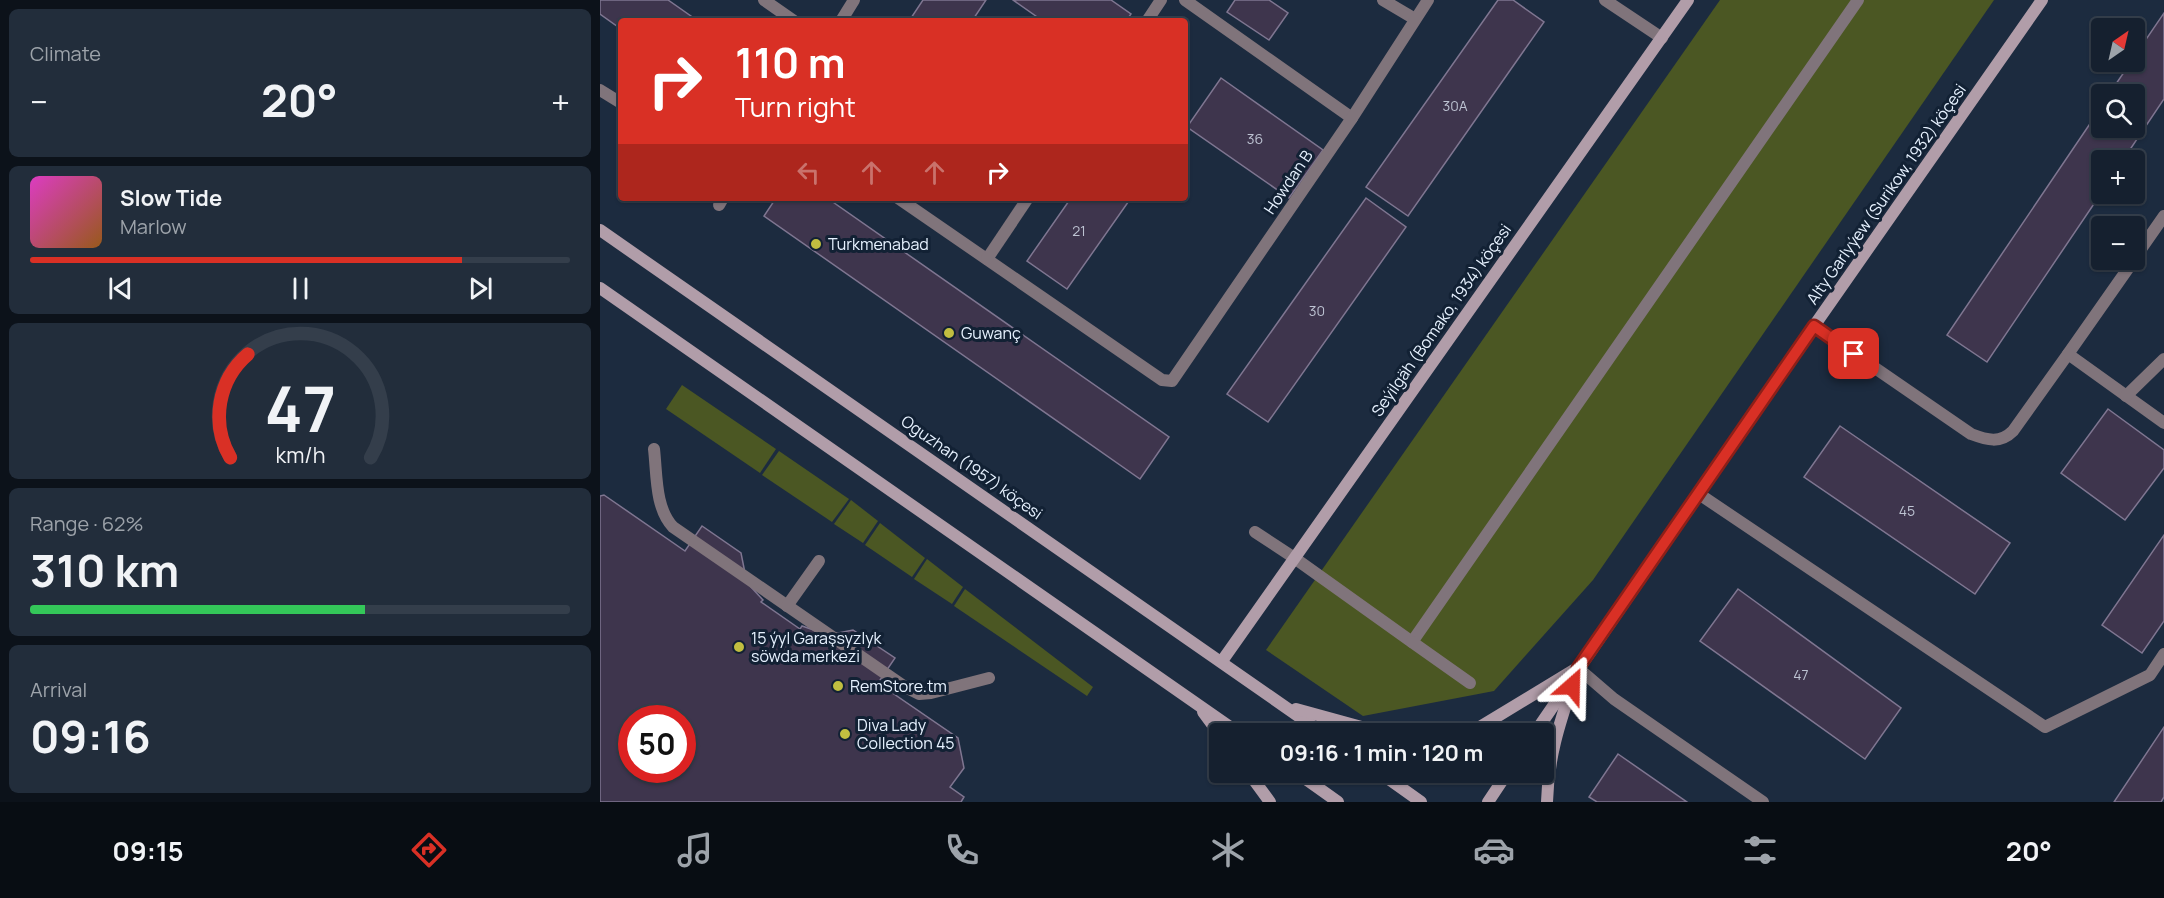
<!DOCTYPE html>
<meta charset="utf-8">
<style>
:root{--surface:#15202f;--page:#222d3b;--text:#f1f3f6;--muted:#9da3aa;--line:#343e4b;--accent:#d93025}
body{margin:0;font-family:Manrope,sans-serif;background:var(--page);color:var(--text);height:100vh;display:flex;flex-direction:column;font-size:22px;white-space:nowrap}
*{box-sizing:border-box;margin:0}
p{font-size:20px;color:var(--muted)}
.icon{flex:none;width:33px;height:33px;fill:none;stroke:currentColor;stroke-width:2;stroke-linecap:round;stroke-linejoin:round}
.map{position:relative;flex:1;overflow:hidden}
.details{display:flex;flex-direction:column;gap:9px;padding:9px;background:#0c121a;width:600px}
.details>*{flex:none}
.guide{position:absolute;left:18px;top:18px;width:570px;height:183px;border-radius:6px;box-shadow:0 2px 4px #0004,0 0 0 2px var(--line);background:#d93025;color:#fff;overflow:hidden}
.needle{width:39px;rotate:34deg}
.fabs{position:absolute;left:1491px;top:18px;display:grid;gap:12px}
.fabs a{display:grid;place-items:center;width:54px;height:54px;border-radius:6px;background:var(--surface);box-shadow:0 2px 4px #0004,0 0 0 2px var(--line);font-size:30px}
.speed{position:absolute;left:18px;top:705px;display:flex;gap:12px;font-size:30px;font-weight:700;text-align:center}
.speed>*{display:grid;place-content:center;width:78px;height:78px;border-radius:50%;background:var(--surface);box-shadow:0 2px 4px #0004,0 0 0 2px var(--line);line-height:1}
.speed .limit{border:9px solid #d22;background:#fff;color:#111}
.pin{position:absolute;display:grid;place-items:center;width:51px;height:51px;color:#fff;margin:-26px;border-radius:12px;box-shadow:0 3px 9px #0006}
.me{position:absolute;width:66px;margin:-33px;rotate:25deg;stroke-linejoin:round;filter:drop-shadow(0 0 4px #0008)}
.turn{display:flex;align-items:center;gap:21px;height:126px;padding:0 18px;font-size:27px}
.turn .icon{width:78px;height:78px;stroke-width:2.5}
.turn b{display:block;font-size:42px;line-height:51px}
.lanes{display:flex;align-items:center;height:57px;padding:0 18px;background:#0003;justify-content:center;gap:30px;direction:ltr}
.lanes .off{opacity:.35}
.big{font-size:45px;font-weight:700;line-height:1.1}
.details .card{flex:1;display:flex;flex-direction:column;justify-content:center;gap:9px;min-width:0;padding:0 21px;border-radius:9px;background:var(--page)}
.details .dial{align-items:center;gap:0}
.dial svg{height:156px;overflow:visible;fill:none;stroke:var(--line);stroke-width:7;stroke-linecap:round;text-anchor:middle}
.dial text{fill:var(--text);stroke:none}
.song{display:flex;align-items:center;gap:18px}
.cover{width:72px;height:72px;border-radius:9px;background:linear-gradient(135deg,hsl(310 70% 55%),hsl(30 70% 35%))}
.played{height:6px;border-radius:3px;background:linear-gradient(90deg,var(--accent) 80%,var(--line) 80%)}
.keys{display:flex;justify-content:space-around;direction:ltr}
.heat{display:flex;justify-content:space-between;align-items:center;font-size:33px;direction:ltr}
.charge{height:9px;border-radius:4px;background:linear-gradient(90deg,#34c759 62%,var(--line) 0)}
.trip{position:absolute;left:609px;top:723px;width:345px;height:60px;border-radius:6px;background:var(--surface);box-shadow:0 2px 4px #0004,0 0 0 2px var(--line);font-weight:700;line-height:60px;text-align:center}
.menu{display:flex;height:96px;justify-content:space-around;align-items:center;background:#080d13;color:var(--muted)}
.menu .icon{width:42px;height:42px}
.menu .current{color:var(--accent)}
.menu b{font-size:27px;color:var(--text)}
main{display:flex;flex:1;min-height:0}
.map>svg:first-child{display:block}
</style>
<main>
<section class="details">
<div class="card"><p>Climate</p>
<div class="heat"><a>−</a><b class="big">20°</b><a>+</a></div>
</div>
<div class="card">
<div class="song"><i class="cover"></i><div><b>Slow Tide</b><p>Marlow</p></div></div>
<div class="played"></div>
<div class="keys"><svg class="icon" aria-label="previous" viewBox="0 0 24 24"><path d="M18 5L8 12l10 7zM5 5v14"/></svg><svg class="icon" aria-label="pause" viewBox="0 0 24 24"><path d="M8 5v14M16 5v14"/></svg><svg class="icon" aria-label="next" viewBox="0 0 24 24"><path d="M6 5l10 7-10 7zM19 5v14"/></svg></div>
</div>
<div class="card dial"><svg viewBox="0 0 100 80">
<path d="M14 69A42 42 0 1 1 86 69"/>
<path d="M14 69A42 42 0 0 1 23 16" stroke="#d93025"/>
<text x="50" y="56" font-size="32" font-weight="700">47</text>
<text x="50" y="72" font-size="11">km/h</text>
</svg></div>
<div class="card"><p>Range · 62%</p><b class="big">310 km</b><div class="charge"></div></div>
<div class="card"><p>Arrival</p><b class="big">09:16</b></div>
</section>
<div class="map">
<svg width="1564" height="802" viewBox="0 0 1564 802">
<rect width="100%" height="100%" fill="#1c2b3f"/>
<g fill="#4b5723">
<polygon points="1120,0 1394,0 993,580 894,691 763,716 666,650"/>
<polygon points="82,385 176,449 160,473 66,409"/>
<polygon points="179,451 249,499 232,522 162,475"/>
<polygon points="251,500 278,521 263,543 234,524"/>
<polygon points="280,523 325,558 312,577 265,545"/>
<polygon points="327,559 363,587 352,604 314,579"/>
<polygon points="365,589 493,687 487,696 354,606"/>
</g>
<g fill="#3e354d" stroke="#7f7691" stroke-width="1.5" fill-rule="evenodd">
<polygon points="0,0 68,0 98,21 21,21 21,29 0,14"/>
<polygon points="323,0 386,0 372,21 309,21"/>
<polygon points="413,0 511,0 531,14 526,21 443,21"/>
<polygon points="635,0 669,0 688,13 669,40 627,12"/>
<polygon points="898,0 913,0 944,22 808,216 766,187"/>
<polygon points="1564,13 1564,99 1523,160 1502,160 1502,192 1387,362 1347,335 1502,106 1502,128 1534,128 1534,94 1509,94 1531,62 1534,62 1534,57"/>
<polygon points="621,78 723,150 689,198 587,127"/>
<polygon points="176,198 227,198 569,437 540,479 164,216"/>
<polygon points="471,198 531,198 467,289 427,261"/>
<polygon points="766,198 806,227 668,422 627,394"/>
<polygon points="1508,409 1564,450 1564,468 1525,520 1461,473"/>
<polygon points="1240,426 1410,543 1375,594 1204,477"/>
<path d="M4,495L85,551L102,526L141,553L146,578L151,587L163,600L161,602L200,629L202,626L228,635L253,630L295,658L278,683L358,738L364,768L350,787L364,797L361,802H0V496ZM32,718H82V770H32Z"/>
<polygon points="1564,535 1564,621 1542,653 1502,625"/>
<polygon points="1138,589 1301,708 1265,759 1100,641"/>
<polygon points="1564,727 1564,797 1561,802 1514,802"/>
<polygon points="1018,754 1087,802 997,802 989,797"/>
</g>
<g fill="none" stroke-linecap="round" stroke-linejoin="round">
<g stroke="#80747b" stroke-width="12">
<polyline points="164,0 194,21"/>
<polyline points="585,0 752,118"/>
<polyline points="783,0 815,19"/>
<polyline points="1005,0 1062,38"/>
<polyline points="241,21 254,0"/>
<polyline points="547,21 561,0"/>
<polyline points="0,90 21,103"/>
<polyline points="298,198 562,380 572,381 752,118 828,0"/>
<polyline points="119,205 123,198"/>
<polyline points="387,259 428,198"/>
<polyline points="1534,259 1564,216"/>
<path d="M1214,326L1371,434C1387,440 1400,444 1413,431L1468,354L1564,423"/>
<polyline points="1468,354 1534,260"/>
<polyline points="1526,396 1564,359"/>
<path d="M54,449C57,475 55,508 73,527L305,687L319,694L331,693L389,678"/>
<polyline points="1099,494 1445,727 1550,675 1564,654"/>
<polyline points="187,606 219,561"/>
<polyline points="978,668 1014,699 1163,802"/>
</g>
<g stroke="#80747b" stroke-width="12">
<polyline points="655,532 693,557 812,642 1258,0"/>
<polyline points="812,642 870,683"/>
</g>
<g stroke="#b19da9" stroke-width="12">
<polyline points="0,230 724,734"/>
<polyline points="0,288 640,734"/>
<polyline points="622,661 1088,0"/>
<polyline points="696,709 787,734"/>
<polyline points="603,712 620,735"/>
<polyline points="852,734 875,730 974,670"/>
<polyline points="934,734 1214,326 1442,0"/>
<polyline points="648,772 670,802"/>
<polyline points="696,772 738,802"/>
<polyline points="779,772 821,802"/>
<polyline points="888,802 908,772"/>
<path d="M947,802C948,759 959,724 973,684"/>
</g>
</g>
<g fill="none" stroke-linecap="round" stroke-linejoin="round">
<g stroke="#8d1f18" stroke-width="15">
<polyline id="route" points="972,686 978,668 1214,326 1254,354"/>
</g>
<use href="#route" stroke="#d93025" stroke-width="10"/>
</g>
<g fill="#c1be40" stroke="#122134" stroke-width="2">
<circle cx="216" cy="244" r="6"/>
<circle cx="349" cy="333" r="6"/>
<circle cx="139" cy="647" r="6"/>
<circle cx="238" cy="686" r="6"/>
<circle cx="245" cy="734" r="6"/>
</g>
<g text-anchor="middle" dominant-baseline="central" stroke-width="6" stroke-linejoin="round" paint-order="stroke">
<g font-size="14" fill="#bdc3d2">
<text x="855" y="105">30A</text>
<text x="655" y="138">36</text>
<text x="479" y="230">21</text>
<text x="717" y="310">30</text>
<text x="1307" y="510">45</text>
<text x="1201" y="674">47</text>
</g>
<g font-size="16" fill="#e7f2ff" stroke="#122134">
<text transform="translate(688 182) rotate(-56)">Howdan B</text>
<text transform="translate(1286 194) rotate(-55)">Alty Garlyýew (Surikow, 1932) köçesi</text>
<text transform="translate(841 320) rotate(-55)">Seýilgäh (Bomako, 1934) köçesi</text>
<text transform="translate(372 467) rotate(35)">Oguzhan (1957) köçesi</text>
</g>
<g font-size="16" fill="#e7f2ff" stroke="#122134" text-anchor="start">
<text x="228" y="244">Turkmenabad</text>
<text x="361" y="333">Guwanç</text>
<text x="151" y="638">15 ýyl Garaşsyzlyk<tspan x="151" dy="18">söwda merkezi</tspan></text>
<text x="250" y="686">RemStore.tm</text>
<text x="257" y="725">Diva Lady<tspan x="257" dy="18">Collection 45</tspan></text>
</g>
</g>
</svg>
<div class="fabs">
<a><svg class="needle" viewBox="-14 -14 28 28"><path d="M0-13l5 13h-10z" fill="#e53935"/><path d="M0 13l5-13h-10z" fill="#9da3aa"/></svg></a>
<a><svg class="icon" aria-label="search" viewBox="0 0 24 24"><circle cx="10" cy="10" r="6"/><path d="M15 15l6 6"/></svg></a>
<a>+</a>
<a>−</a>
</div>
<div class="speed"><div class="limit">50</div></div>
<div class="pin" style="left:1254px;top:354px;background:#d93025"><svg class="icon" aria-label="arrive" viewBox="0 0 24 24"><path d="M6 21V4h12l-3 4 3 4H6"/></svg></div>
<svg class="me" style="left:972px;top:686px" viewBox="-20 -20 40 40"><path d="M0-17L14 15 0 8-14 15z" fill="#d93025" stroke="#fff" stroke-width="4"/></svg>
<div class="trip">09:16 · 1 min · 120 m</div>
<div class="guide">
<div class="turn"><svg class="icon" aria-label="right" viewBox="0 0 24 24"><path d="M7 20v-9h11M14 6l5 5-5 5"/></svg><div><b>110 m</b>Turn right</div></div>
<div class="lanes"><svg class="icon off" aria-label="left" viewBox="0 0 24 24"><path d="M17 20v-9H6M10 6l-5 5 5 5"/></svg><svg class="icon off" aria-label="ahead" viewBox="0 0 24 24"><path d="M12 20V5M6 11l6-6 6 6"/></svg><svg class="icon off" aria-label="ahead" viewBox="0 0 24 24"><path d="M12 20V5M6 11l6-6 6 6"/></svg><svg class="icon" aria-label="right" viewBox="0 0 24 24"><path d="M7 20v-9h11M14 6l5 5-5 5"/></svg></div>
</div>
</div>
</main>
<nav class="menu">
<b>09:15</b>
<svg class="icon current" aria-label="directions" viewBox="0 0 24 24"><path d="M12 3l9 9-9 9-9-9zM9 14v-3h6M13 9l2 2-2 2"/></svg>
<svg class="icon" aria-label="music" viewBox="0 0 24 24"><path d="M9 18V5l10-2v13"/><circle cx="6" cy="18" r="3"/><circle cx="16" cy="16" r="3"/></svg>
<svg class="icon" aria-label="phone" viewBox="0 0 24 24"><path d="M5 4h4l2 5-3 2q2 4 5 5l2-3 5 2v4C11 20 4 13 5 4z"/></svg>
<svg class="icon" aria-label="climate" viewBox="0 0 24 24"><path d="M12 3v18M4 7l16 10M4 17L20 7"/></svg>
<svg class="icon" aria-label="car" viewBox="0 0 24 24"><path d="M5 17H2v-5l4-1 3-4h7l3 4 3 1v5h-3M9 17h6M6 11h13"/><circle cx="7" cy="17" r="2"/><circle cx="17" cy="17" r="2"/></svg>
<svg class="icon" aria-label="filters" viewBox="0 0 24 24"><path d="M4 7h16M4 17h16"/><circle cx="9" cy="7" r="2"/><circle cx="15" cy="17" r="2"/></svg>
<b>20°</b>
</nav>
